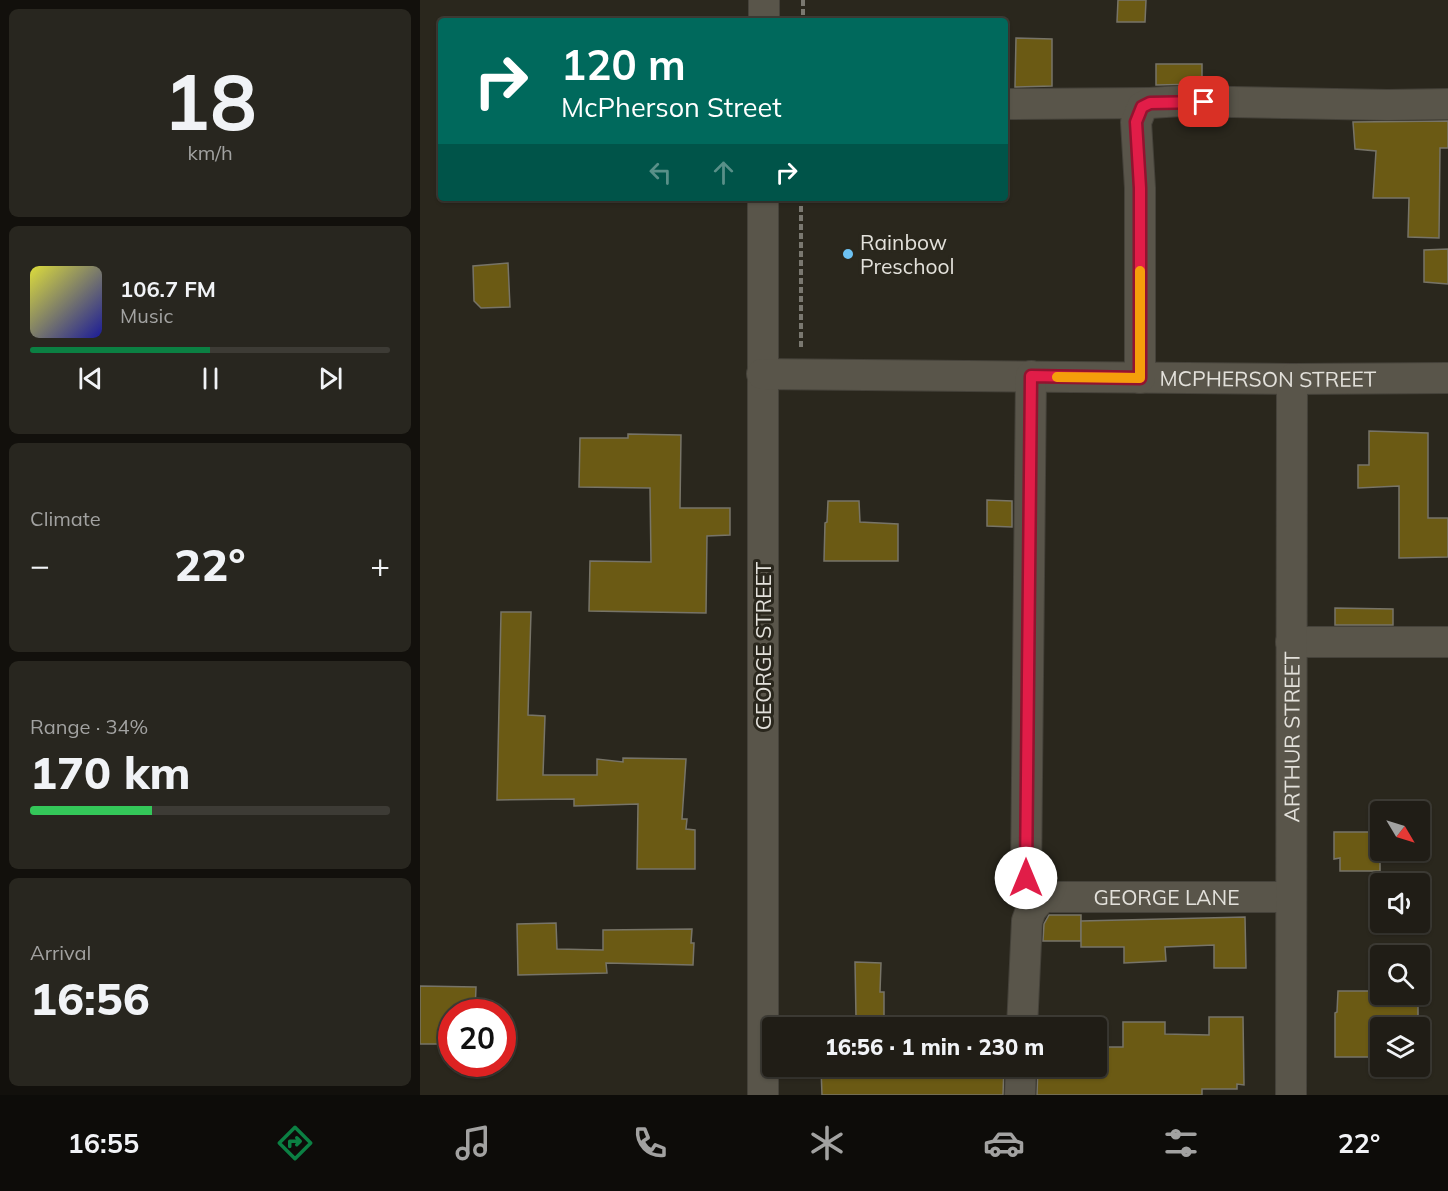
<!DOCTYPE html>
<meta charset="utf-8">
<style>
:root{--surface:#201d16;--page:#28261f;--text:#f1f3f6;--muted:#a2a2a1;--line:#3d3b35;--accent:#0b8043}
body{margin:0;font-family:Mulish,sans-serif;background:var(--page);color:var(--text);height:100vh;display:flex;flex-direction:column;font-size:22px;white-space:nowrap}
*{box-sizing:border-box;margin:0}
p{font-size:20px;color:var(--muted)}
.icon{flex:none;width:33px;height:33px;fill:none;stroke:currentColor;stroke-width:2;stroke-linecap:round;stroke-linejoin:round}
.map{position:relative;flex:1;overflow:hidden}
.sheet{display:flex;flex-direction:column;gap:9px;padding:9px;background:#12100c;width:420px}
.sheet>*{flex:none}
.top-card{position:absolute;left:18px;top:18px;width:570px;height:183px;border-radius:6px;box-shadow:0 2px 4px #0004,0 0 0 2px var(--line);background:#00695c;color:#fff;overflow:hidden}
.needle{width:39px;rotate:128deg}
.fabs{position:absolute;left:950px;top:801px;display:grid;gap:12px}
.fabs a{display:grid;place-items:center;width:60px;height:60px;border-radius:6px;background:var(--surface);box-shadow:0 2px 4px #0004,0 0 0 2px var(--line);font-size:30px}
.speed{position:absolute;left:18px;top:999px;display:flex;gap:12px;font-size:30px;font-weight:700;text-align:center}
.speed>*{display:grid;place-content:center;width:78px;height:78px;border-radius:50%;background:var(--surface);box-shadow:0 2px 4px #0004,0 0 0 2px var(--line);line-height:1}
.speed .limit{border:9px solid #d22;background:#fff;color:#111}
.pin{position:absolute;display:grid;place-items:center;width:51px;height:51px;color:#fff;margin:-26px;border-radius:12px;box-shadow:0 3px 9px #0006}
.me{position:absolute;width:66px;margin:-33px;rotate:0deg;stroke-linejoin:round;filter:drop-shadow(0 0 4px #0008)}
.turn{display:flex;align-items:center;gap:21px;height:126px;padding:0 24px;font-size:27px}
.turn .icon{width:78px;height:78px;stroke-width:2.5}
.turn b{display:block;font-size:42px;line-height:51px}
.lanes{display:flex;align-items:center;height:57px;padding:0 24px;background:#0003;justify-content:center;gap:30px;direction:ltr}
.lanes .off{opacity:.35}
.big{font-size:45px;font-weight:800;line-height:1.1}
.sheet .card{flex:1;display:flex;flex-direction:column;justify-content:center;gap:9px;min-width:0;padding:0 21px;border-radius:9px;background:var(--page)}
.sheet .dial{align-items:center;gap:0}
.dial b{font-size:78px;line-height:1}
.song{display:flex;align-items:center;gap:18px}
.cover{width:72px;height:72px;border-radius:9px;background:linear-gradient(135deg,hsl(60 70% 55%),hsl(240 70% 35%))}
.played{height:6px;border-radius:3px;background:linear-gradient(90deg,var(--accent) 50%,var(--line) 50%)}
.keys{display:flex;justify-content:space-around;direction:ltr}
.heat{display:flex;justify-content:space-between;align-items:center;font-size:33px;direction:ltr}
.charge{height:9px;border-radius:4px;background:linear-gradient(90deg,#34c759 34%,var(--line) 0)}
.trip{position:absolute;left:342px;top:1017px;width:345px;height:60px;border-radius:6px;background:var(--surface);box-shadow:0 2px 4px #0004,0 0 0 2px var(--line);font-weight:800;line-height:60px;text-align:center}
.tabs{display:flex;height:96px;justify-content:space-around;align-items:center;background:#0d0c09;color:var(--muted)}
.tabs .icon{width:42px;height:42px}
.tabs .current{color:var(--accent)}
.tabs b{font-size:27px;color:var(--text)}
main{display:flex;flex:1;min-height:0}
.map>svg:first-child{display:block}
</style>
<main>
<section class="sheet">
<div class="card dial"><b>18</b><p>km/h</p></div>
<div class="card">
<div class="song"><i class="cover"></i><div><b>106.7 FM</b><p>Music</p></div></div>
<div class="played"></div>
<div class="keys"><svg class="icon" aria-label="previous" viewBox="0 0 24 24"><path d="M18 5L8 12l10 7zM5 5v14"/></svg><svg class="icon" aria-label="pause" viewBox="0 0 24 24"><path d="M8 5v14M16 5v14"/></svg><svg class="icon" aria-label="next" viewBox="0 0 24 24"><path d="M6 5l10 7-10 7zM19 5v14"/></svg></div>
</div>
<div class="card"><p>Climate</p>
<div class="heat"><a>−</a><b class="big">22°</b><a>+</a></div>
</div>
<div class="card"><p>Range · 34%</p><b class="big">170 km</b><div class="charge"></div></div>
<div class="card"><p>Arrival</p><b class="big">16:56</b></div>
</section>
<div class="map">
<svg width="1028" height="1095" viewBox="0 0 1028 1095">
<rect width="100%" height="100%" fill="#2a271d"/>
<g fill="#6b5a14" stroke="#777468" stroke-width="1.5">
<polygon points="698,0 726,0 725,22 697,22"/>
<polygon points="596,38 632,39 632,86 595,87"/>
<polygon points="736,64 782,64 782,84 736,85"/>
<polygon points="1028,121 1028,148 1020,148 1019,238 988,237 989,198 953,198 956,151 935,149 933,122"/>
<polygon points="1028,249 1028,284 1004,282 1004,250"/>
<polygon points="88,263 90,307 61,308 54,301 53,266"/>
<polygon points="949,431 1008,433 1008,518 1028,518 1028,557 979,558 979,486 938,488 938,465 949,465"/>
<polygon points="208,434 261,435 260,508 310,508 310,535 287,536 286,613 169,611 170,561 231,562 230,488 159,487 160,438 208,438"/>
<polygon points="567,500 592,501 592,527 567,526"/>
<polygon points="408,501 439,501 440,522 478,524 478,561 404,561 405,523 407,522"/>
<polygon points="915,608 973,609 973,625 915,625"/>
<polygon points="81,612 111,612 108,715 125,716 123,775 177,775 177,759 203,762 203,758 266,759 262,819 267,819 266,829 275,830 275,869 217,869 218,804 154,806 154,799 77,800"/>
<polygon points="914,832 960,832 960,871 920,871 920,858 914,859"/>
<polygon points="629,915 661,915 661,941 623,941 624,924"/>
<polygon points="825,917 826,968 794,968 794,945 745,947 746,961 704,963 704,947 661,947 661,921"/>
<polygon points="136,923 137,949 183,950 183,930 272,929 271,943 274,943 273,965 186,963 187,973 98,975 97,924"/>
<polygon points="435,962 461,963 460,992 464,992 464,1017 496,1017 496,1028 447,1028 448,1017 451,1017 436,1017"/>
<polygon points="0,986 56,987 55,1012 32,1012 32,1044 0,1044"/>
<polygon points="918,991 960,991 960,994 998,994 998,1028 960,1028 960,1057 915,1057 915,1013 917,1012"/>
<polygon points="789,1017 823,1017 824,1085 817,1084 817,1089 782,1089 782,1095 617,1095 618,1066 676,1066 676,1047 703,1047 703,1022 745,1022 745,1034 789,1035"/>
<polygon points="497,1066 497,1071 566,1070 566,1066 584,1066 583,1095 402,1095 401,1068"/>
</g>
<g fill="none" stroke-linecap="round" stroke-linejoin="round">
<g stroke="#45423a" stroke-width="32">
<g id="minor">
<polyline points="344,21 344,0"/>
<polyline points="585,104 730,103"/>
<polyline points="343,198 343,1095"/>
<path id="s1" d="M342,374L872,379L1028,378"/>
<path id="s2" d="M611,376L606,878L618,894L627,897H871"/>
<polyline points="720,378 720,188 716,122 722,107 730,103 761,101 968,105 1028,104"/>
<polyline points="871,642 1028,642"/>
<polyline points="602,1028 607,921 611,910 623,896"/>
<polyline points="600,1095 601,1066"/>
<path id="s3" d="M871,1095L872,379"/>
</g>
</g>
<g stroke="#7a7870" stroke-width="4" stroke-dasharray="6 3" stroke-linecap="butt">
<polyline points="383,0 383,21"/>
<polyline points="381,347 381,198"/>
</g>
<use href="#minor" stroke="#59554a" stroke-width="30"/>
</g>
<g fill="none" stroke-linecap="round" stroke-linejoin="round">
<g stroke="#92132f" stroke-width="15">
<polyline id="route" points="606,878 611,376 720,378 720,188 716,122 722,107 730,103 784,102"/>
</g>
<use href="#route" stroke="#e11d48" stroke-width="10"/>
<polyline stroke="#f59e0b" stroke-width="10" points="637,377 720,378 720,271"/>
</g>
<circle fill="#6dc2f3" stroke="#2a271d" stroke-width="2" cx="428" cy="254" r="6"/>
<g text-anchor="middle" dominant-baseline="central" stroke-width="6" stroke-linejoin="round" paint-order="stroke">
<g font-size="21" fill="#e3e1db" stroke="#2a271d" text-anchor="start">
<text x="440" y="242">Rainbow<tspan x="440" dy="24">Preschool</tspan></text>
</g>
<g font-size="21" fill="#e3e1db" stroke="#2a271d">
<text stroke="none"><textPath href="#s1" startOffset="506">MCPHERSON STREET</textPath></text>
<text transform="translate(343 646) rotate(-90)">GEORGE STREET</text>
<text stroke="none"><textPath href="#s3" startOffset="358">ARTHUR STREET</textPath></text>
<text stroke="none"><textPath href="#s2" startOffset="651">GEORGE LANE</textPath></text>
</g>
</g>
</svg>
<div class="fabs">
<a><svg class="needle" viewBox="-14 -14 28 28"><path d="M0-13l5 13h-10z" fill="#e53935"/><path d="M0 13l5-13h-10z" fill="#a2a2a1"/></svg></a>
<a><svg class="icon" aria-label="sound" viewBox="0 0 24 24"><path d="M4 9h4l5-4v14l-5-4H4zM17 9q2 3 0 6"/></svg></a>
<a><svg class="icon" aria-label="search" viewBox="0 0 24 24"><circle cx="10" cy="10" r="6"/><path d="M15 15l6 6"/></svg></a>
<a><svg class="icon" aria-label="layers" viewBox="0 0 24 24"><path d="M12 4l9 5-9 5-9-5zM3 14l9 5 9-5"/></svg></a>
</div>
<div class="speed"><div class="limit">20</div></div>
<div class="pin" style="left:784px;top:102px;background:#d93025"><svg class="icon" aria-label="arrive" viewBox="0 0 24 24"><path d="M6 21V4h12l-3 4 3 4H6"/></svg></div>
<svg class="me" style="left:606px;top:878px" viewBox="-20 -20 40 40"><circle r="19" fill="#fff"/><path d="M0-13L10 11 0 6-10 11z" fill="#e11d48"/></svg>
<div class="trip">16:56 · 1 min · 230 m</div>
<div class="top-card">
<div class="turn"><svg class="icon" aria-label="right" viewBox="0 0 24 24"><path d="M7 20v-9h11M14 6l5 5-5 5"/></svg><div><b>120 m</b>McPherson Street</div></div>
<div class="lanes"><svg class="icon off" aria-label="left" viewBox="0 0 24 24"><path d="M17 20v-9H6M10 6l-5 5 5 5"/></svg><svg class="icon off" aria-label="ahead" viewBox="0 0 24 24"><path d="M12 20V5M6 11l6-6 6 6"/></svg><svg class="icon" aria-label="right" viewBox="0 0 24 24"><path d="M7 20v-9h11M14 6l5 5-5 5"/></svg></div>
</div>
</div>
</main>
<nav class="tabs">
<b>16:55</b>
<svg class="icon current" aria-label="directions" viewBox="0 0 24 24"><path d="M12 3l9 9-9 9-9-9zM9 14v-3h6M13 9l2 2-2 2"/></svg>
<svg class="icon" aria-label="music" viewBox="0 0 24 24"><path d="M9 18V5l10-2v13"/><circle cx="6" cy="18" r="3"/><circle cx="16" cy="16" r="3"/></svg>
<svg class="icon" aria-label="phone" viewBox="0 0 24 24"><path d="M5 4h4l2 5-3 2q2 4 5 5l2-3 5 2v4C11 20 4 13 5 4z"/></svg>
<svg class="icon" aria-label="climate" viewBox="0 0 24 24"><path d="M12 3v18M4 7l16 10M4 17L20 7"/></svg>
<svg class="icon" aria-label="car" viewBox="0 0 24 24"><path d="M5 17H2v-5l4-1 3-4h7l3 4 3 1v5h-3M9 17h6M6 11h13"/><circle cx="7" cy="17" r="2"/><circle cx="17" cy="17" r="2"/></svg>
<svg class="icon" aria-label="filters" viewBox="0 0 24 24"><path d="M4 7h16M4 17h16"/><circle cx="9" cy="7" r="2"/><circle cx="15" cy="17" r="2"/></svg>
<b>22°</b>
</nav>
